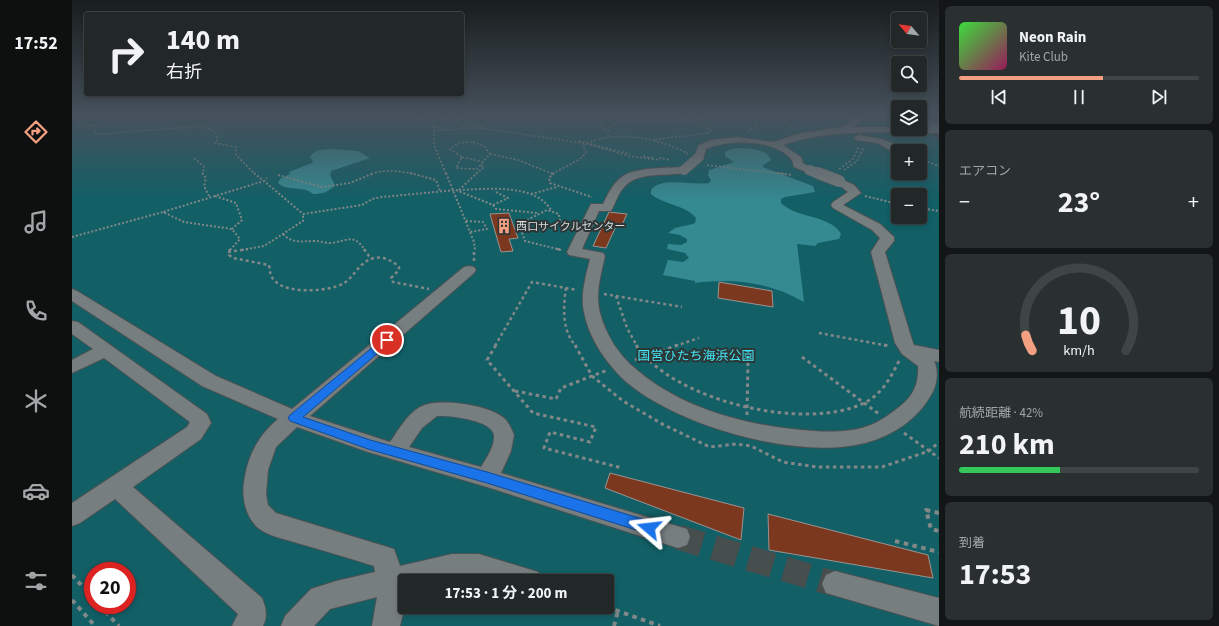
<!DOCTYPE html>
<html lang="ja">
<meta charset="utf-8">
<style>
:root{--surface:#222828;--page:#2a3030;--text:#f1f3f6;--muted:#a2a6a8;--line:#3f4445;--accent:#f39f82}
body{margin:0;font-family:"Source Sans 3","Noto Sans JP",sans-serif;background:var(--page);color:var(--text);height:100vh;display:flex;flex-direction:column;font-size:15px;white-space:nowrap}
*{box-sizing:border-box;margin:0}
p{font-size:13px;color:var(--muted)}
.icon{flex:none;width:22px;height:22px;fill:none;stroke:currentColor;stroke-width:2;stroke-linecap:round;stroke-linejoin:round}
.map{position:relative;flex:1;overflow:hidden}
.panel{display:flex;flex-direction:column;gap:6px;padding:6px;background:#131616;width:280px}
.panel>*{flex:none}
.guide{position:absolute;left:12px;top:12px;width:380px;height:84px;border-radius:4px;box-shadow:0 2px 6px #0003,0 0 0 1px var(--line);background:#222828;color:var(--text);overflow:hidden}
.needle{width:26px;rotate:299deg}
.tools{position:absolute;left:819px;top:12px;display:grid;gap:8px}
.tools a{display:grid;place-items:center;width:36px;height:36px;border-radius:4px;background:var(--surface);box-shadow:0 2px 6px #0003,0 0 0 1px var(--line);font-size:20px}
.speed{position:absolute;left:12px;top:562px;display:flex;gap:8px;font-size:20px;font-weight:700;text-align:center}
.speed>*{display:grid;place-content:center;width:52px;height:52px;border-radius:50%;background:var(--surface);box-shadow:0 2px 6px #0003,0 0 0 1px var(--line);line-height:1}
.speed .limit{border:6px solid #d22;background:#fff;color:#111}
.pin{position:absolute;display:grid;place-items:center;width:34px;height:34px;color:#fff;margin:-17px;border:2px solid #fff;border-radius:50%;box-shadow:0 1px 4px #0007}
.me{position:absolute;width:44px;margin:-22px;rotate:287deg;stroke-linejoin:round;filter:drop-shadow(0 0 3px #0008)}
.turn{display:flex;align-items:center;gap:14px;height:84px;padding:0 16px;font-size:18px}
.turn .icon{width:52px;height:52px;stroke-width:2.5}
.turn b{display:block;font-size:28px;line-height:34px}
.big{font-size:30px;font-weight:700;line-height:1.1}
.panel .card{flex:1;display:flex;flex-direction:column;justify-content:center;gap:6px;min-width:0;padding:0 14px;border-radius:6px;background:var(--page)}
.panel .dial{align-items:center;gap:0}
.dial svg{height:104px;overflow:visible;fill:none;stroke:var(--line);stroke-width:7;stroke-linecap:round;text-anchor:middle}
.dial text{fill:var(--text);stroke:none}
.song{display:flex;align-items:center;gap:12px}
.cover{width:48px;height:48px;border-radius:6px;background:linear-gradient(135deg,hsl(120 70% 55%),hsl(330 70% 35%))}
.played{height:4px;border-radius:2px;background:linear-gradient(90deg,var(--accent) 60%,var(--line) 60%)}
.keys{display:flex;justify-content:space-around;direction:ltr}
.heat{display:flex;justify-content:space-between;align-items:center;font-size:22px;direction:ltr}
.charge{height:6px;border-radius:3px;background:linear-gradient(90deg,#34c759 42%,var(--line) 0)}
.trip{position:absolute;left:326px;top:574px;width:216px;height:40px;border-radius:4px;background:var(--surface);box-shadow:0 2px 6px #0003,0 0 0 1px var(--line);font-weight:700;line-height:40px;text-align:center}
main{display:flex;flex:1;min-height:0}
.menu{display:flex;flex-direction:column;width:72px;justify-content:space-around;align-items:center;background:#0e1010;color:var(--muted)}
.menu .icon{width:28px;height:28px}
.menu .active{color:var(--accent)}
.menu b{font-size:18px;color:var(--text)}
.map>svg:first-child{display:block}
</style>
<main>
<nav class="menu">
<b>17:52</b>
<svg class="icon active" aria-label="directions" viewBox="0 0 24 24"><path d="M12 3l9 9-9 9-9-9zM9 14v-3h6M13 9l2 2-2 2"/></svg>
<svg class="icon" aria-label="music" viewBox="0 0 24 24"><path d="M9 18V5l10-2v13"/><circle cx="6" cy="18" r="3"/><circle cx="16" cy="16" r="3"/></svg>
<svg class="icon" aria-label="phone" viewBox="0 0 24 24"><path d="M5 4h4l2 5-3 2q2 4 5 5l2-3 5 2v4C11 20 4 13 5 4z"/></svg>
<svg class="icon" aria-label="climate" viewBox="0 0 24 24"><path d="M12 3v18M4 7l16 10M4 17L20 7"/></svg>
<svg class="icon" aria-label="car" viewBox="0 0 24 24"><path d="M5 17H2v-5l4-1 3-4h7l3 4 3 1v5h-3M9 17h6M6 11h13"/><circle cx="7" cy="17" r="2"/><circle cx="17" cy="17" r="2"/></svg>
<svg class="icon" aria-label="filters" viewBox="0 0 24 24"><path d="M4 7h16M4 17h16"/><circle cx="9" cy="7" r="2"/><circle cx="15" cy="17" r="2"/></svg>
</nav>
<div class="map">
<svg width="867" height="626" viewBox="0 0 867 626">
<rect width="100%" height="100%" fill="#2e3535"/>
<path fill="#125f66" fill-rule="evenodd" d="M0,115H817L826,119V129H848L867,138V626H0ZM826,151H848V173H826ZM826,195H848V217H826ZM21,571H55V605H21ZM333,581H535V607H333Z"/>
<g fill="#358a92">
<path d="M670,148C680,149 695,149 699,160L690,166L693,168L741,186L743,192L713,197L709,199V203C723,218 759,215 769,234L767,239L746,243L743,246L725,244L732,302C696,282 663,278 623,283V281L591,275L596,260L611,262L617,258L613,253L595,249L596,244L609,245L615,242V239L608,235L596,233L603,228L621,224L623,223L624,218C614,205 592,205 579,194V190C589,176 622,186 637,183L639,180L636,175L637,170L662,162L653,156V152L659,149Z"/>
<path d="M262,149L286,151L298,158L259,171L258,175L263,185C257,192 250,194 241,194C232,185 215,192 206,183L208,179L218,174L217,173L219,171L240,163L241,161L238,157C242,149 254,149 262,149Z"/>
</g>
<g fill="#7b381f" stroke="#9a9390">
<polygon points="537,212 555,214 550,225 545,224 534,248 521,246"/>
<polygon points="437,213 446,238 437,239 441,251 429,252 418,214"/>
<polygon points="647,282 700,291 701,307 646,298"/>
<polygon points="538,473 672,508 669,540 533,488"/>
<polygon points="696,514 856,555 861,578 697,550"/>
</g>
<g fill="none" stroke-linecap="round" stroke-linejoin="round">
<polyline stroke="#474e4e" stroke-width="25" stroke-dasharray="25 12" stroke-linecap="butt" points="606,537 763,584"/>
<g stroke="#4c5152" stroke-width="2">
<g id="minor">
<path d="M780,115H788L789,120L782,127H826V129H848V126L852,129L848,132C800,133 757,129 711,145L729,157L731,163L742,170L737,173L722,167C721,164 721,161 719,159C702,139 656,139 634,149L631,159H623L622,157L627,145L640,140L665,137L702,142L729,133L771,127L781,119Z"/>
<polygon points="787,135 810,139 825,145 828,150 823,153 805,143 784,140 782,138"/>
<path d="M612,167L617,170L616,172C593,178 564,169 549,191C545,197 543,204 539,211H527L510,249L531,253L533,256C529,274 523,294 528,313C534,335 547,356 565,370C613,411 681,427 742,431C758,432 778,432 793,427C803,424 813,418 822,411C839,399 847,388 846,366L830,354L823,343L799,252L808,238L800,230L761,208L759,205L761,202L776,192L762,181L767,178L782,185L789,193L771,205L808,224L822,237V241L813,252L841,343L842,345L867,350V362L862,361C867,370 865,386 859,395C845,420 820,436 793,443C726,461 601,425 551,379C533,361 517,338 512,312C508,295 514,276 518,259L497,255L495,252L519,204H531C536,194 541,183 551,176C564,167 596,168 612,167Z"/>
<path d="M397,266L402,267L404,270L402,273L238,416L318,442C327,430 334,415 348,407C366,397 418,405 433,419C437,423 440,430 442,435L439,451L429,473L615,529L618,537L615,545L606,548L415,487L296,452L225,427L204,447L196,470L194,494L196,505L204,513L322,549L328,566L380,554H407L466,572L470,581H416L407,578L333,581L332,609L328,626H300L305,597L258,609L242,626H209L213,616L239,589L264,581L303,572L302,566C276,558 251,550 225,543C213,539 195,536 185,527C172,514 169,494 173,476C177,453 188,434 206,419L130,386L0,301V289L5,291L144,376L220,409L392,267ZM365,416C377,415 420,420 422,435C423,446 414,459 409,467L337,447L350,428Z"/>
<path d="M0,321L6,322L135,414L139,423L129,439L61,487L190,598C194,608 196,616 191,626H160L166,614L43,499L8,523L0,526V503L115,427L118,422L32,358L0,373V360L21,349L0,334Z"/>
<polygon points="763,571 867,598 867,626 754,593 750,584 754,575"/>
</g>
</g>
<g stroke="#4c5152" stroke-width="2">
<polygon id="highway" points="848,117 867,125 867,134 848,125"/>
</g>
<g stroke="#828888" stroke-width="1.5" stroke-dasharray="2 2" stroke-linecap="butt">
<polyline points="14,115 6,124 25,126 23,133 29,134 130,126 142,132 146,139 143,143 164,147 164,155 183,174"/>
<polyline points="328,115 362,121"/>
<polyline points="532,115 529,127 536,132"/>
<polyline points="606,115 605,116 616,121"/>
<polyline points="702,115 723,128"/>
<polyline points="376,117 382,115"/>
<path d="M379,117L393,119L398,123C388,132 372,132 361,125L365,120Z"/>
<polyline points="398,123 411,127"/>
<polyline points="362,126 362,145 374,174"/>
<polyline points="391,128 409,128 516,144 557,156 588,160"/>
<polyline points="361,132 371,129"/>
<polyline points="675,132 684,126 682,115"/>
<polyline points="536,136 538,127 547,121 622,121"/>
<path d="M583,140C601,136 620,137 638,132L639,130L622,121L636,117L637,115"/>
<polyline points="507,141 558,154"/>
<polygon points="401,142 412,146 418,154 405,169 384,168 390,157 378,149 386,143"/>
<polyline points="418,154 446,160 481,174"/>
<polyline points="571,156 582,158"/>
<polyline points="390,157 411,162"/>
<polyline points="122,158 132,167 131,174"/>
<polyline points="587,158 598,160"/>
<polyline points="848,159 867,166"/>
<polyline points="635,165 714,174"/>
<polyline points="767,169 781,159 787,146"/>
<polyline points="772,170 785,161 792,147"/>
<path d="M299,174C313,169 328,171 342,174"/>
<polyline points="404,174 412,167 409,165"/>
<path d="M480,174L508,159L514,153L511,146C538,128 589,138 616,154"/>
</g>
<g stroke="#828888" stroke-width="2" stroke-dasharray="2 2" stroke-linecap="butt">
<polyline points="130,173 134,178 132,186 138,198"/>
<polyline points="182,173 192,181 195,178"/>
<polyline points="338,173 364,180 368,191"/>
<polyline points="374,173 402,242 403,250"/>
<polyline points="479,173 481,174"/>
<polyline points="482,173 477,178 478,183 520,197"/>
<polyline points="705,173 721,175"/>
<polyline points="206,175 250,187 278,183 302,173"/>
<path d="M387,190C414,189 463,183 479,210"/>
<polyline points="387,190 405,173"/>
<polyline points="459,194 485,187"/>
<polyline points="143,196 164,203 170,220 160,229"/>
<polyline points="793,196 826,204"/>
<polyline points="421,205 436,198 422,191"/>
<polyline points="848,208 867,211"/>
<polyline points="394,221 411,222 415,229 398,232"/>
<path d="M211,234C221,244 229,241 243,241C248,241 253,243 258,243C274,242 281,232 293,250"/>
<polyline points="0,237 91,212"/>
<polyline points="158,250 168,239 160,229 112,222 91,212 192,181 231,214 290,205 300,199 310,197 384,190 421,205 424,209 465,213"/>
<polyline points="170,250 192,246 231,221 231,214"/>
<polyline points="489,250 453,241 447,224 475,210 487,214 488,221 500,229"/>
</g>
<g stroke="#828888" stroke-width="2.5" stroke-dasharray="3 3" stroke-linecap="butt">
<path d="M158,249L157,255L161,258L197,265C198,272 198,277 204,282C217,294 257,292 272,283C282,277 287,263 299,259C309,255 320,260 327,267V270L319,278L321,282L357,289"/>
<polyline points="292,249 299,259"/>
<polyline points="485,249 490,250"/>
<polyline points="156,252 176,249"/>
<polyline points="402,261 402,249"/>
<path d="M494,288C491,307 490,332 504,346"/>
<polyline points="532,294 610,307"/>
<polyline points="544,296 555,328 565,346"/>
<polyline points="747,333 817,346"/>
<polyline points="423,346 460,282 505,290"/>
<polyline points="603,346 627,338"/>
</g>
<g stroke="#828888" stroke-width="3" stroke-dasharray="3.5 3.5" stroke-linecap="butt">
<polyline points="424,345 415,360 461,413 524,427 518,442 478,432 472,448 550,468"/>
<polyline points="503,345 520,376 551,401 592,425 638,447 664,444 679,446 711,462 745,467 810,467 857,451 867,442"/>
<path d="M564,345C601,401 733,432 792,403C810,395 820,375 828,359"/>
<polyline points="812,345 817,346"/>
<polyline points="730,357 807,414"/>
<polyline points="563,360 606,345"/>
<polyline points="443,391 484,399 489,388 536,370"/>
<polyline points="675,415 676,359"/>
<polyline points="832,433 867,458"/>
</g>
<g stroke="#828888" stroke-width="4" stroke-dasharray="4.5 4.5" stroke-linecap="butt">
<polyline points="867,513 854,510 859,529 867,531"/>
<polyline points="823,541 867,552"/>
<polyline points="0,575 21,598"/>
<polyline points="0,600 23,626"/>
<polyline points="27,605 47,626"/>
<polyline points="535,607 588,626"/>
<polyline points="542,626 546,611"/>
</g>
<use href="#minor" fill="#767e7f" fill-rule="evenodd"/>
<use href="#highway" fill="#19939e" fill-rule="evenodd"/>
<g stroke="#4c5152" stroke-width="10" stroke-linecap="butt">
<g id="minor-bridge-far1">
<polyline points="848,129 867,128"/>
<polyline points="612,170 627,157"/>
<polyline points="737,170 748,174"/>
</g>
</g>
<g stroke="#4c5152" stroke-width="13" stroke-linecap="butt">
<polyline id="minor-bridge" points="746,173 767,181"/>
</g>
<use href="#minor-bridge-far1" stroke="#767e7f" stroke-width="10"/>
<use href="#minor-bridge" stroke="#767e7f" stroke-width="12"/>
</g>
<linearGradient id="sky" x2="0" y2="1"><stop stop-color="#191d1d"/><stop offset="0.57" stop-color="#46515c"/><stop offset="1" stop-color="#46515c" stop-opacity="0"/></linearGradient>
<rect width="867" height="202" fill="url(#sky)"/>
<polygon fill="#1a73e8" stroke="#114b97" points="315,337 320,340 319,342 231,417 298,440 415,472 577,521 581,523 584,528 581,532 577,534 415,483 296,449 218,421 216,418 218,415 312,338"/>
<defs>
<g id="building-bare" transform="scale(1.2)"><path d="M-4-6H4V6H1V3H-1V6H-4ZM-2.5-4.3h1.7v1.8h-1.7ZM.8-4.3h1.7v1.8H.8ZM-2.5-1h1.7V.8h-1.7ZM.8-1h1.7V.8H.8Z" fill="#f39f82" stroke="#2e3535" stroke-width="2.5" paint-order="stroke"/></g>
</defs>
<g fill-rule="evenodd">
<use href="#building-bare" x="432" y="226"/>
</g>
<g text-anchor="middle" dominant-baseline="central" stroke-width="4" stroke-linejoin="round" paint-order="stroke">
<g font-size="11" fill="#d7dbdc" stroke="#2e3535" text-anchor="start">
<text x="444" y="226">西口サイクルセンター</text>
</g>
<g font-size="13" fill="#41e6f5" stroke="#2e3535">
<text x="624" y="356">国営ひたち海浜公園</text>
</g>
</g>
</svg>
<div class="tools">
<a><svg class="needle" viewBox="-14 -14 28 28"><path d="M0-13l5 13h-10z" fill="#e53935"/><path d="M0 13l5-13h-10z" fill="#a2a6a8"/></svg></a>
<a><svg class="icon" aria-label="search" viewBox="0 0 24 24"><circle cx="10" cy="10" r="6"/><path d="M15 15l6 6"/></svg></a>
<a><svg class="icon" aria-label="layers" viewBox="0 0 24 24"><path d="M12 4l9 5-9 5-9-5zM3 14l9 5 9-5"/></svg></a>
<a>+</a>
<a>−</a>
</div>
<div class="speed"><div class="limit">20</div></div>
<div class="pin" style="left:315px;top:340px;background:#d93025"><svg class="icon" aria-label="arrive" viewBox="0 0 24 24"><path d="M6 21V4h12l-3 4 3 4H6"/></svg></div>
<svg class="me" style="left:577px;top:528px" viewBox="-20 -20 40 40"><path d="M0-17L14 15 0 8-14 15z" fill="#1a73e8" stroke="#fff" stroke-width="4"/></svg>
<div class="trip">17:53 · 1 分 · 200 m</div>
<div class="guide">
<div class="turn"><svg class="icon" aria-label="right" viewBox="0 0 24 24"><path d="M7 20v-9h11M14 6l5 5-5 5"/></svg><div><b>140 m</b>右折</div></div>
</div>
</div>
<section class="panel">
<div class="card">
<div class="song"><i class="cover"></i><div><b>Neon Rain</b><p>Kite Club</p></div></div>
<div class="played"></div>
<div class="keys"><svg class="icon" aria-label="previous" viewBox="0 0 24 24"><path d="M18 5L8 12l10 7zM5 5v14"/></svg><svg class="icon" aria-label="pause" viewBox="0 0 24 24"><path d="M8 5v14M16 5v14"/></svg><svg class="icon" aria-label="next" viewBox="0 0 24 24"><path d="M6 5l10 7-10 7zM19 5v14"/></svg></div>
</div>
<div class="card"><p>エアコン</p>
<div class="heat"><a>−</a><b class="big">23°</b><a>+</a></div>
</div>
<div class="card dial"><svg viewBox="0 0 100 80">
<path d="M14 69A42 42 0 1 1 86 69"/>
<path d="M14 69A42 42 0 0 1 9 57" stroke="#f39f82"/>
<text x="50" y="56" font-size="32" font-weight="700">10</text>
<text x="50" y="72" font-size="11">km/h</text>
</svg></div>
<div class="card"><p>航続距離 · 42%</p><b class="big">210 km</b><div class="charge"></div></div>
<div class="card"><p>到着</p><b class="big">17:53</b></div>
</section>
</main>
